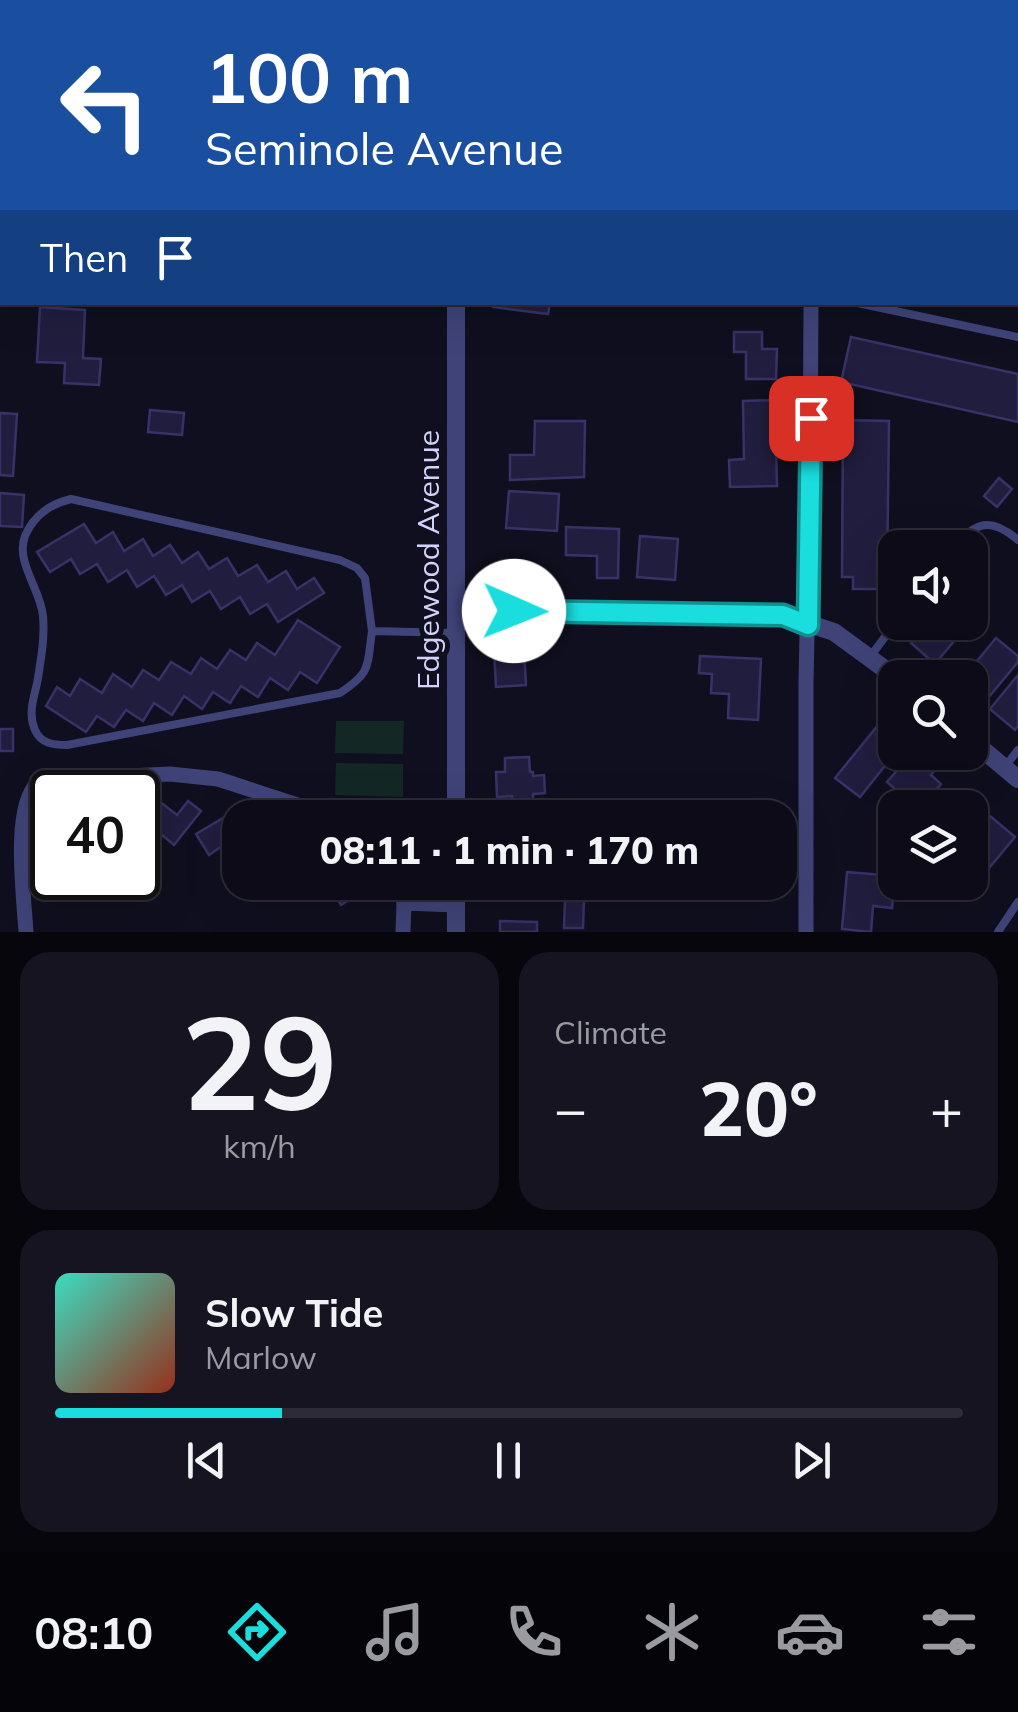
<!DOCTYPE html>
<meta charset="utf-8">
<style>
:root{--surface:#0c0b17;--page:#151420;--text:#f1f3f6;--muted:#9a9ba1;--line:#2c2b36;--accent:#1addde}
body{margin:0;font-family:Mulish,sans-serif;background:var(--page);color:var(--text);height:100vh;display:flex;flex-direction:column;font-size:38px;white-space:nowrap}
*{box-sizing:border-box;margin:0}
p{font-size:32px;color:var(--muted)}
.icon{flex:none;width:55px;height:55px;fill:none;stroke:currentColor;stroke-width:2;stroke-linecap:round;stroke-linejoin:round}
.map{position:relative;height:932px;overflow:hidden}
.details{display:flex;flex-direction:column;gap:20px;padding:20px;background:#07060d;flex:1}
.details>*{flex:none}
.hud{position:absolute;left:0px;top:0px;width:1020px;height:305px;box-shadow:0 10px 40px #0002,0 0 0 2px var(--line);background:#1a4fa0;color:#fff;overflow:hidden}
.controls{position:absolute;left:878px;top:530px;display:grid;gap:20px}
.controls a{display:grid;place-items:center;width:110px;height:110px;border-radius:20px;background:var(--surface);box-shadow:0 10px 40px #0002,0 0 0 2px var(--line);font-size:50px}
.speed{position:absolute;left:30px;top:770px;display:flex;gap:20px;font-size:50px;font-weight:700;text-align:center}
.speed>*{display:grid;place-content:center;width:130px;height:130px;border-radius:50%;background:var(--surface);box-shadow:0 10px 40px #0002,0 0 0 2px var(--line);line-height:1}
.speed .limit{border:5px solid #111;border-radius:15px;background:#fff;color:#111}
.pin{position:absolute;display:grid;place-items:center;width:85px;height:85px;color:#fff;margin:-42px;border-radius:20px;box-shadow:0 5px 15px #0006}
.me{position:absolute;width:110px;margin:-55px;rotate:91deg;stroke-linejoin:round;filter:drop-shadow(0 0 8px #0008)}
.turn{display:flex;align-items:center;gap:35px;height:210px;padding:0 40px;font-size:45px}
.turn .icon{width:130px;height:130px;stroke-width:2.5}
.turn b{display:block;font-size:70px;line-height:85px}
.then{display:flex;align-items:center;height:95px;padding:0 40px;background:#0003;gap:20px;font-size:38px}
.big{font-size:75px;font-weight:800;line-height:1.1}
.details .card{flex:1;display:flex;flex-direction:column;justify-content:center;gap:15px;min-width:0;padding:0 35px;border-radius:30px;background:var(--page)}
.details .dial{align-items:center;gap:0}
.dial b{font-size:130px;line-height:1}
.song{display:flex;align-items:center;gap:30px}
.cover{width:120px;height:120px;border-radius:15px;background:linear-gradient(135deg,hsl(170 70% 55%),hsl(10 70% 35%))}
.played{height:10px;border-radius:5px;background:linear-gradient(90deg,var(--accent) 25%,var(--line) 25%)}
.keys{display:flex;justify-content:space-around;direction:ltr}
.heat{display:flex;justify-content:space-between;align-items:center;font-size:55px;direction:ltr}
.details .tiles{flex:1;display:grid;gap:20px;grid-template-columns:1fr 1fr}
.card:last-child{grid-column:span 2}
.trip{position:absolute;left:222px;top:800px;width:575px;height:100px;border-radius:30px;background:var(--surface);box-shadow:0 10px 40px #0002,0 0 0 2px var(--line);font-weight:800;line-height:100px;text-align:center}
.dock{display:flex;height:160px;justify-content:space-around;align-items:center;background:#050409;color:var(--muted)}
.dock .icon{width:70px;height:70px}
.dock .selected{color:var(--accent)}
.dock b{font-size:45px;color:var(--text)}
.map>svg:first-child{display:block}
</style>
<div class="map">
<svg width="1018" height="932" viewBox="0 0 1018 932">
<rect width="100%" height="100%" fill="#100f1f"/>
<g fill="#132825">
<polygon points="336,721 404,721 403,754 335,753"/>
<polygon points="336,763 403,764 403,797 335,795"/>
</g>
<g fill="#211d3e" stroke="#373267" stroke-width="2.5">
<polygon points="493,302 550,302 548,314 493,307"/>
<polygon points="40,307 85,310 83,358 101,359 99,385 64,383 65,363 37,362"/>
<polygon points="734,332 762,332 762,349 777,349 776,379 746,379 746,352 734,352"/>
<polygon points="851,337 1018,374 1018,422 841,382"/>
<polygon points="775,400 777,486 730,487 729,460 744,459 743,401"/>
<polygon points="150,410 184,413 182,435 148,432"/>
<polygon points="0,413 17,414 13,476 0,475"/>
<polygon points="843,420 889,421 887,576 880,576 880,589 853,589 853,577 842,577"/>
<polygon points="535,421 585,421 584,477 510,480 510,455 534,455"/>
<polygon points="999,478 1012,489 997,507 984,496"/>
<polygon points="509,491 559,494 557,531 506,528"/>
<polygon points="0,493 24,495 22,527 0,526"/>
<polygon points="84,524 96,543 113,532 124,551 143,539 153,556 170,545 182,563 198,552 209,569 227,558 238,576 257,565 268,582 286,571 297,589 314,578 324,593 278,622 267,604 250,614 240,597 221,609 210,591 192,602 182,585 166,595 154,576 137,587 127,570 108,582 97,564 80,574 71,559 50,572 37,552"/>
<polygon points="566,527 619,529 618,578 597,578 597,556 566,555"/>
<polygon points="640,536 678,539 675,580 637,577"/>
<polygon points="298,620 340,647 317,683 300,672 288,690 270,678 258,697 241,686 230,703 213,692 202,709 184,696 172,715 154,703 143,721 126,710 114,727 97,716 86,732 46,706 57,687 70,696 80,679 102,693 113,674 132,687 143,670 159,680 171,662 191,674 201,658 217,669 230,650 246,660 257,643 275,655"/>
<polygon points="928,622 970,622 935,664 911,643"/>
<polygon points="996,638 1018,656 1018,662 983,704 970,693 970,678 963,678"/>
<polygon points="524,648 526,685 496,687 494,649"/>
<polygon points="700,656 761,659 758,720 728,718 729,694 711,693 712,674 699,673"/>
<polygon points="1018,675 1018,726 1015,730 990,709"/>
<polygon points="883,719 895,728 896,752 860,797 835,778"/>
<rect x="0" y="729" width="13" height="22"/>
<polygon points="918,755 935,770 931,775 941,784 921,808 916,808 887,782 908,758 912,761"/>
<polygon points="529,757 530,772 533,772 533,776 544,775 545,793 533,794 533,806 512,807 512,796 497,797 496,772 505,772 505,758"/>
<polygon points="159,801 177,815 188,801 201,811 174,845 156,830 144,845 138,839 138,806 148,815"/>
<polygon points="656,807 686,808 686,818 656,818"/>
<polygon points="984,811 1015,837 985,873 970,861 970,828"/>
<polygon points="230,814 240,830 240,857 232,862 222,846 209,855 196,834"/>
<polygon points="847,872 895,876 892,908 873,906 871,932 842,929"/>
<polygon points="313,882 377,882 341,905 328,883 317,890"/>
<polygon points="565,899 584,899 583,928 564,928"/>
<polygon points="500,921 537,922 537,932 500,932"/>
</g>
<g fill="none" stroke-linecap="round" stroke-linejoin="round">
<g stroke="#3f4378" stroke-width="8">
<polyline points="853,302 1018,337"/>
<path d="M952,548C976,522 990,516 1018,540"/>
<path d="M372,631C367,666 372,672 340,693L67,745C54,745 41,744 35,730C27,712 35,696 38,678C41,658 45,637 43,616C41,590 15,562 25,536C34,515 50,504 71,499L340,560L357,568L365,578L372,631L455,633"/>
<polyline points="870,657 896,622"/>
<polyline points="1004,768 1018,750"/>
<polyline points="998,932 1018,902"/>
</g>
<g stroke="#3f4378" stroke-width="15">
<polyline points="811,2 811,0"/>
<polyline points="402,882 404,903"/>
<path d="M26,932C24,898 12,807 37,784L108,777L170,774L218,779L337,818"/>
<polyline points="403,932 404,903 456,905"/>
<polyline points="806,932 806,682 810,494 811,302"/>
</g>
<g stroke="#3f4378" stroke-width="18">
<polyline points="455,0 455,2"/>
<polyline points="456,302 456,818"/>
<polyline points="456,609 783,615 834,632 897,678"/>
<polyline points="970,739 1018,779"/>
<polyline points="456,882 456,932"/>
</g>
</g>
<g fill="none" stroke-linecap="round" stroke-linejoin="round">
<g stroke="#119090" stroke-width="25">
<polyline id="route" points="514,611 783,615 808,625 811,418"/>
</g>
<use href="#route" stroke="#1addde" stroke-width="18"/>
</g>
<g text-anchor="middle" dominant-baseline="central" stroke-width="10" stroke-linejoin="round" paint-order="stroke">
<g font-size="30" fill="#d3d2fa" stroke="#100f1f">
<text transform="translate(428 560) rotate(-90)">Edgewood Avenue</text>
</g>
</g>
</svg>
<div class="controls">
<a><svg class="icon" aria-label="sound" viewBox="0 0 24 24"><path d="M4 9h4l5-4v14l-5-4H4zM17 9q2 3 0 6"/></svg></a>
<a><svg class="icon" aria-label="search" viewBox="0 0 24 24"><circle cx="10" cy="10" r="6"/><path d="M15 15l6 6"/></svg></a>
<a><svg class="icon" aria-label="layers" viewBox="0 0 24 24"><path d="M12 4l9 5-9 5-9-5zM3 14l9 5 9-5"/></svg></a>
</div>
<div class="speed"><div class="limit">40</div></div>
<div class="pin" style="left:811px;top:418px;background:#d93025"><svg class="icon" aria-label="arrive" viewBox="0 0 24 24"><path d="M6 21V4h12l-3 4 3 4H6"/></svg></div>
<svg class="me" style="left:514px;top:611px" viewBox="-20 -20 40 40"><circle r="19" fill="#fff"/><path d="M0-13L10 11 0 6-10 11z" fill="#1addde"/></svg>
<div class="trip">08:11 · 1 min · 170 m</div>
<div class="hud">
<div class="turn"><svg class="icon" aria-label="left" viewBox="0 0 24 24"><path d="M17 20v-9H6M10 6l-5 5 5 5"/></svg><div><b>100 m</b>Seminole Avenue</div></div>
<div class="then">Then<svg class="icon" aria-label="arrive" viewBox="0 0 24 24"><path d="M6 21V4h12l-3 4 3 4H6"/></svg></div>
</div>
</div>
<section class="details">
<div class="tiles">
<div class="card dial"><b>29</b><p>km/h</p></div>
<div class="card"><p>Climate</p>
<div class="heat"><a>−</a><b class="big">20°</b><a>+</a></div>
</div>
<div class="card">
<div class="song"><i class="cover"></i><div><b>Slow Tide</b><p>Marlow</p></div></div>
<div class="played"></div>
<div class="keys"><svg class="icon" aria-label="previous" viewBox="0 0 24 24"><path d="M18 5L8 12l10 7zM5 5v14"/></svg><svg class="icon" aria-label="pause" viewBox="0 0 24 24"><path d="M8 5v14M16 5v14"/></svg><svg class="icon" aria-label="next" viewBox="0 0 24 24"><path d="M6 5l10 7-10 7zM19 5v14"/></svg></div>
</div>
</div>
</section>
<nav class="dock">
<b>08:10</b>
<svg class="icon selected" aria-label="directions" viewBox="0 0 24 24"><path d="M12 3l9 9-9 9-9-9zM9 14v-3h6M13 9l2 2-2 2"/></svg>
<svg class="icon" aria-label="music" viewBox="0 0 24 24"><path d="M9 18V5l10-2v13"/><circle cx="6" cy="18" r="3"/><circle cx="16" cy="16" r="3"/></svg>
<svg class="icon" aria-label="phone" viewBox="0 0 24 24"><path d="M5 4h4l2 5-3 2q2 4 5 5l2-3 5 2v4C11 20 4 13 5 4z"/></svg>
<svg class="icon" aria-label="climate" viewBox="0 0 24 24"><path d="M12 3v18M4 7l16 10M4 17L20 7"/></svg>
<svg class="icon" aria-label="car" viewBox="0 0 24 24"><path d="M5 17H2v-5l4-1 3-4h7l3 4 3 1v5h-3M9 17h6M6 11h13"/><circle cx="7" cy="17" r="2"/><circle cx="17" cy="17" r="2"/></svg>
<svg class="icon" aria-label="filters" viewBox="0 0 24 24"><path d="M4 7h16M4 17h16"/><circle cx="9" cy="7" r="2"/><circle cx="15" cy="17" r="2"/></svg>
</nav>
